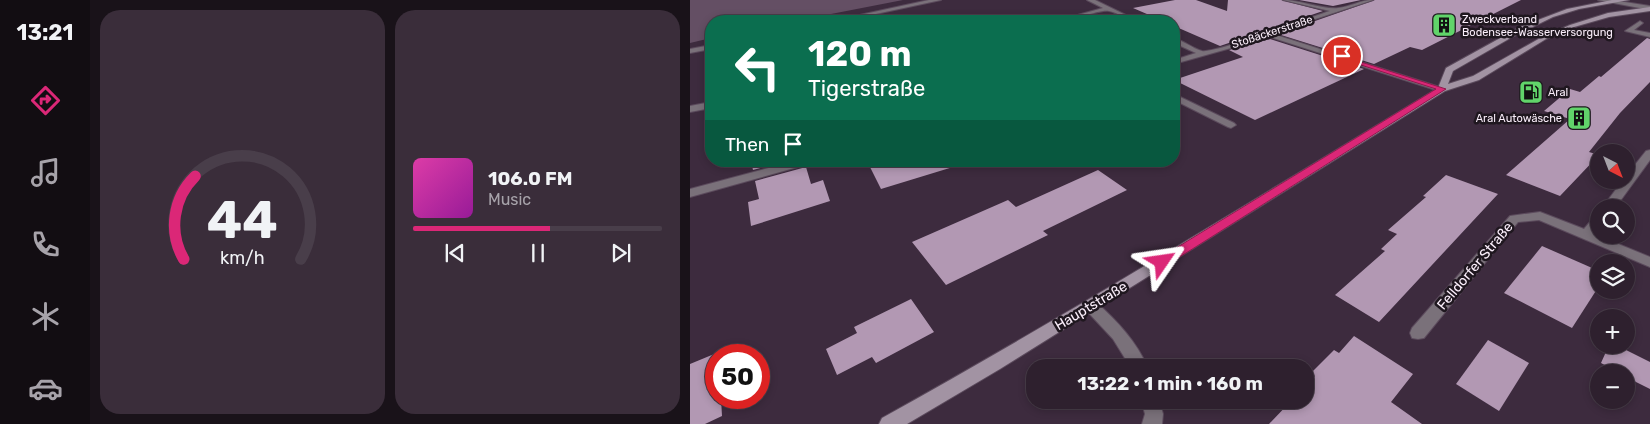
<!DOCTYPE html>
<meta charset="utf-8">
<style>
:root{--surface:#2e202e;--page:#3a2d3a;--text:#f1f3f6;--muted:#a7a3aa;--line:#493e4a;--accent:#db2777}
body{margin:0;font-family:Rubik,sans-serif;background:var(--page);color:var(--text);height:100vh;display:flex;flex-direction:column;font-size:19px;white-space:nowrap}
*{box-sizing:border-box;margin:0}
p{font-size:16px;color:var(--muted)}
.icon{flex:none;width:28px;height:28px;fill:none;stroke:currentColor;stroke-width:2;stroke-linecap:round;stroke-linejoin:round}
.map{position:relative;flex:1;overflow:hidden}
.sheet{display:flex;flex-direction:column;gap:10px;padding:10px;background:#191219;width:600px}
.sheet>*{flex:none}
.hud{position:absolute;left:15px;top:15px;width:475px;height:152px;border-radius:20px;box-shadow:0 2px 8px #0003,0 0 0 1px var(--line);background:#0b6e4f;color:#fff;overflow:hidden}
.needle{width:32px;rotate:138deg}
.tools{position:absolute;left:900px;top:144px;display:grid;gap:10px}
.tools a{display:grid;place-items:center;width:45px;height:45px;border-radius:50%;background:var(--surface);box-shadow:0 2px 8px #0003,0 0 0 1px var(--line);font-size:25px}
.speed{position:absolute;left:15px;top:344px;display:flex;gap:10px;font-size:25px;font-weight:700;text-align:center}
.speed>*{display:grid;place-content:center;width:65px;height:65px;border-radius:50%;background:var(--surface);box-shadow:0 2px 8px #0003,0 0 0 1px var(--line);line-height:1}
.speed .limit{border:8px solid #d22;background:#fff;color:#111}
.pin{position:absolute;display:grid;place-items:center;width:42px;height:42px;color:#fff;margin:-21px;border:2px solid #fff;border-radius:50%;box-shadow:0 1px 5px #0007}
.me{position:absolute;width:55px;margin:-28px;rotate:58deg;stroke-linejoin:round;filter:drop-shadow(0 0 4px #0008)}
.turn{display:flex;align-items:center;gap:18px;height:105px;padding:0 20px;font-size:22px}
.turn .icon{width:65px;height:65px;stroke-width:2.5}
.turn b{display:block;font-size:35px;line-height:42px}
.then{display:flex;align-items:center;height:48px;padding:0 20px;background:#0003;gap:10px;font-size:19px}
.sheet .card{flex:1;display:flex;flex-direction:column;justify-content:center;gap:8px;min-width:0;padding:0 18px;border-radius:20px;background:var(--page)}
.sheet .dial{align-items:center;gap:0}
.dial svg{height:130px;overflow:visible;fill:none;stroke:var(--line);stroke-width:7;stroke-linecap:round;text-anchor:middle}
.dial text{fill:var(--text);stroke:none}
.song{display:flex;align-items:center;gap:15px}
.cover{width:60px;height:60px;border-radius:8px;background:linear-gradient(135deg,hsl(320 70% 55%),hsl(300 70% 35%))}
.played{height:5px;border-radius:2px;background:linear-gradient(90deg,var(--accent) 55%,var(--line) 55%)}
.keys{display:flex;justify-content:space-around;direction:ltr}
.sheet .tiles{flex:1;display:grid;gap:10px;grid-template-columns:repeat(2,1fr)}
.trip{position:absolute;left:336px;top:359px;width:288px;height:50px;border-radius:20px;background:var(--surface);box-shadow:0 2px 8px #0003,0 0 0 1px var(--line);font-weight:700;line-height:50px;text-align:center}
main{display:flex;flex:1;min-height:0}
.menu{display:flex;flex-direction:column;width:90px;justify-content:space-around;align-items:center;background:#120d12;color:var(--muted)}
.menu .icon{width:35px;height:35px}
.menu .selected{color:var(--accent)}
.menu b{font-size:22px;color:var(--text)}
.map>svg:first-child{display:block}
</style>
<main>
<nav class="menu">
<b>13:21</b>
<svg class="icon selected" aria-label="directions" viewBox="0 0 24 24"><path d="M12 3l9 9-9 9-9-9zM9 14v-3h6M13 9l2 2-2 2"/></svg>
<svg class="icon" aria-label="music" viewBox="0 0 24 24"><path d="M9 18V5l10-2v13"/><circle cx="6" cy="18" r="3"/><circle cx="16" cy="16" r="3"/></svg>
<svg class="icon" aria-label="phone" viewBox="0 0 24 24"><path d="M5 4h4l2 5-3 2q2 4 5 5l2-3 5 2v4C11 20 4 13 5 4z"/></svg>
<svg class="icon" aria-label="climate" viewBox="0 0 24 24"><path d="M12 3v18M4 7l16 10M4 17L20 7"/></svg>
<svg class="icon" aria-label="car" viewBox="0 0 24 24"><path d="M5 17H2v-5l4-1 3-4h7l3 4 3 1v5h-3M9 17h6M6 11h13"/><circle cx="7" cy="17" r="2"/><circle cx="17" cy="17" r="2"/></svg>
</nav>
<section class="sheet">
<div class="tiles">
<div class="card dial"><svg viewBox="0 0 100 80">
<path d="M14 69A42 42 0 1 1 86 69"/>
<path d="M14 69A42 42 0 0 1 21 18" stroke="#db2777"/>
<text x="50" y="56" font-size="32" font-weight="700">44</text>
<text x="50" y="72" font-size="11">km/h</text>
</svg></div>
<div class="card">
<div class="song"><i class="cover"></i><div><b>106.0 FM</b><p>Music</p></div></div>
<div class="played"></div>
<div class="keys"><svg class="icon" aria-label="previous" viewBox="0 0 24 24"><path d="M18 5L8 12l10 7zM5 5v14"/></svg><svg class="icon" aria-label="pause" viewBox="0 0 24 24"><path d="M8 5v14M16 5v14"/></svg><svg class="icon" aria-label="next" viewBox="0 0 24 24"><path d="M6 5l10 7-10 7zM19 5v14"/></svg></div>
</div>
</div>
</section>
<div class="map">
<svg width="960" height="424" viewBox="0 0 960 424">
<rect width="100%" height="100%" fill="#3d2b3e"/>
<polygon fill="#644f64" points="0,0 213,0 105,21 21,21 21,38 0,43"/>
<g fill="#b298b3">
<polygon points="485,0 506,0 537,11 538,0 591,0 633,11 530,46 484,26 484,21 473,21 443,8"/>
<polygon points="609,0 671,0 643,6"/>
<polygon points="685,0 831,0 732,50 720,47 684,64 591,35 605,28"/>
<polygon points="957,38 960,39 960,82 930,113 899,152 909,155 870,196 816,175 880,119 854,111 880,89 890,92 909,76 911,77"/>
<polygon points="580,39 674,69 565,120 484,80 553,57 539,50"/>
<polygon points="61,161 97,161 63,170"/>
<polygon points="199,161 262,161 263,167 191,189 180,167"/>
<polygon points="116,167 121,184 133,180 140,201 61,226 58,202 69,199 65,181"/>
<polygon points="408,170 437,190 353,231 358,235 256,285 222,242 318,200 326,207"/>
<polygon points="756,175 808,194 689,322 645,295 695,251 691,249 707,234 698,230 736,197 733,196"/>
<polygon points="852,246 909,271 909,286 882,328 814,293"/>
<polygon points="221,299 244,332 186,363 182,357 147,375 136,349 167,333 164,327"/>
<polygon points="664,336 723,374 701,402 732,424 579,424 602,400 615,400 615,386 625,376 621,373 644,350 649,353"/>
<polygon points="798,340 839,363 809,411 766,384"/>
<polygon points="919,345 926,345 960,362 960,389 936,377 936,372 928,372 911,363"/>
<polygon points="29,352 29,355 26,355 26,398 31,398 32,416 15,424 0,424 0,364"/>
</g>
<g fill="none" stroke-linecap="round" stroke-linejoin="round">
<g stroke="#5b4a5c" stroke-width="2">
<g id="service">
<polygon points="950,21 953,23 944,30 960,33 960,37 935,31"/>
<polygon points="484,94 544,123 546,125 541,128 538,127 484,100"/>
</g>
</g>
<g stroke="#5b4a5c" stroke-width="2">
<g id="minor">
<polygon points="239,0 251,0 153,21 142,21"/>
<path d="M397,0H405L448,21C437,22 430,13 419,11C409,9 381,22 366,21L413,8Z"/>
<path d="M593,0C609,0 636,10 648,8C660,7 670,0 683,0L604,26L586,35L756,89L749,91L580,37L484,64V60L506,53L484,43V38C494,41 502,48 512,51C525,54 620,17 640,11Z"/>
<polygon points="908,0 922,0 960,6 960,10"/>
<polygon points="21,45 21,49 0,53 0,49"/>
<polygon points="21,102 21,108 0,112 0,106"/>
<polygon points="960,150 960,160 925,208 912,208 933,180 936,180 936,176 956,151"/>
<polygon points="105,161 123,161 122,163 0,197 0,189"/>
<polygon points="850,212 894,229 905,216 909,215 909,228 904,234 960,257 960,267 849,220 828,222 734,338 728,339 722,338 720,333 722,328 820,216"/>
</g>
</g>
<g stroke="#5b4a5c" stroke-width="2">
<g id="tertiary">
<path d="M401,300L406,302C428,322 446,341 458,368H441L423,339L396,310L393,306L396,302Z"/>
<polygon points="451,400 469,400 473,414 472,424 452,424 455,414"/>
</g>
</g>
<g stroke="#5b4a5c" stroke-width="2">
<path id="secondary" d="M922,0H939L889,9L863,17L824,36L763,71L758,84L783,76L852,37L880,25L918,13L960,7V11L919,17L884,27L856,39L789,80L755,91L310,369L217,424H189L192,418C381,313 564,200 748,88L756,68L832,26L877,9Z"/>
</g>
<use href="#service" fill="#7a717a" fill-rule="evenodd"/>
<use href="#minor" fill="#7a717a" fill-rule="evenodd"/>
<use href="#tertiary" fill="#7a717a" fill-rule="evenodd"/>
<use href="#secondary" fill="#a293a3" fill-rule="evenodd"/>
</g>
<polygon fill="#db2777" stroke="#8e194d" points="649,55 756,89 477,265 468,265 466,262 468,259 746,89 649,58"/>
<defs>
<g id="building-square" transform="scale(1.25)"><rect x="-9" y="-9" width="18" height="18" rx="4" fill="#61d46a" stroke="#1f171f"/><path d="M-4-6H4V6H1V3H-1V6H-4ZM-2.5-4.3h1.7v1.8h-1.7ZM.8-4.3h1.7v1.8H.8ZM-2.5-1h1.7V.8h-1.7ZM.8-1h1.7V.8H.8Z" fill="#111"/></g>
<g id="fuel-square" transform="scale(1.25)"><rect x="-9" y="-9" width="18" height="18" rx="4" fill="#61d46a" stroke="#1f171f"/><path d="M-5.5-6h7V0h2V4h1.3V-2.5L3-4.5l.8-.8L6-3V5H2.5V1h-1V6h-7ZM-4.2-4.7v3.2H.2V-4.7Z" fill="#111"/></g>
</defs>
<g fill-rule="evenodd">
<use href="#building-square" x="754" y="25"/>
<use href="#fuel-square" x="841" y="92"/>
<use href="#building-square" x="889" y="118"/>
</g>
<g text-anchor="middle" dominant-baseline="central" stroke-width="5" stroke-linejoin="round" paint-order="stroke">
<g font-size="11" fill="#fbeffb" stroke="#1f171f" text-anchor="start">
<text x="772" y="19">Zweckverband<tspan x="772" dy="13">Bodensee-Wasserversorgung</tspan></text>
<text x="858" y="92">Aral</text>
<text x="872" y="118" text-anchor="end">Aral Autowäsche</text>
</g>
<g font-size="11" fill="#fbeffb" stroke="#1f171f">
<text transform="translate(582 32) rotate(-18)">Stoßäckerstraße</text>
</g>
<g font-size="14" fill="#fbeffb" stroke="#1f171f">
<text transform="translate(785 266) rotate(-50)">Felldorfer Straße</text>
<text transform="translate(401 306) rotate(-31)">Hauptstraße</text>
</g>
</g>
</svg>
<div class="tools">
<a><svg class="needle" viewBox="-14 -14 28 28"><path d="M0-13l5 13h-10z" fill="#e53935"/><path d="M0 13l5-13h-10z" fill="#a7a3aa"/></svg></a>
<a><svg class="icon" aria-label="search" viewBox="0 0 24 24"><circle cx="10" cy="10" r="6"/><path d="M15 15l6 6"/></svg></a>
<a><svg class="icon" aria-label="layers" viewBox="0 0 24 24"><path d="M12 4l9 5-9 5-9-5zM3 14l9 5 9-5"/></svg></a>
<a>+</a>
<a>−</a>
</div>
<div class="speed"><div class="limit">50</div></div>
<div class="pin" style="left:652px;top:56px;background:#d93025"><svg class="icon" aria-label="arrive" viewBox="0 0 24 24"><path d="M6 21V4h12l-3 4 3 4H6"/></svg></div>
<svg class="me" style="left:472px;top:262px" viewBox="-20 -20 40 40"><path d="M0-17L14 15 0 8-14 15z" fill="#db2777" stroke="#fff" stroke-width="4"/></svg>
<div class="trip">13:22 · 1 min · 160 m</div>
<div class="hud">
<div class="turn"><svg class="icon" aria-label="left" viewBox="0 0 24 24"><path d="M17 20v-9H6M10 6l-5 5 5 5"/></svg><div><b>120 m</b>Tigerstraße</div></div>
<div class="then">Then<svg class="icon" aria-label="arrive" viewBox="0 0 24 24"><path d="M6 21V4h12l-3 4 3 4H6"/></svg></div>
</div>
</div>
</main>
